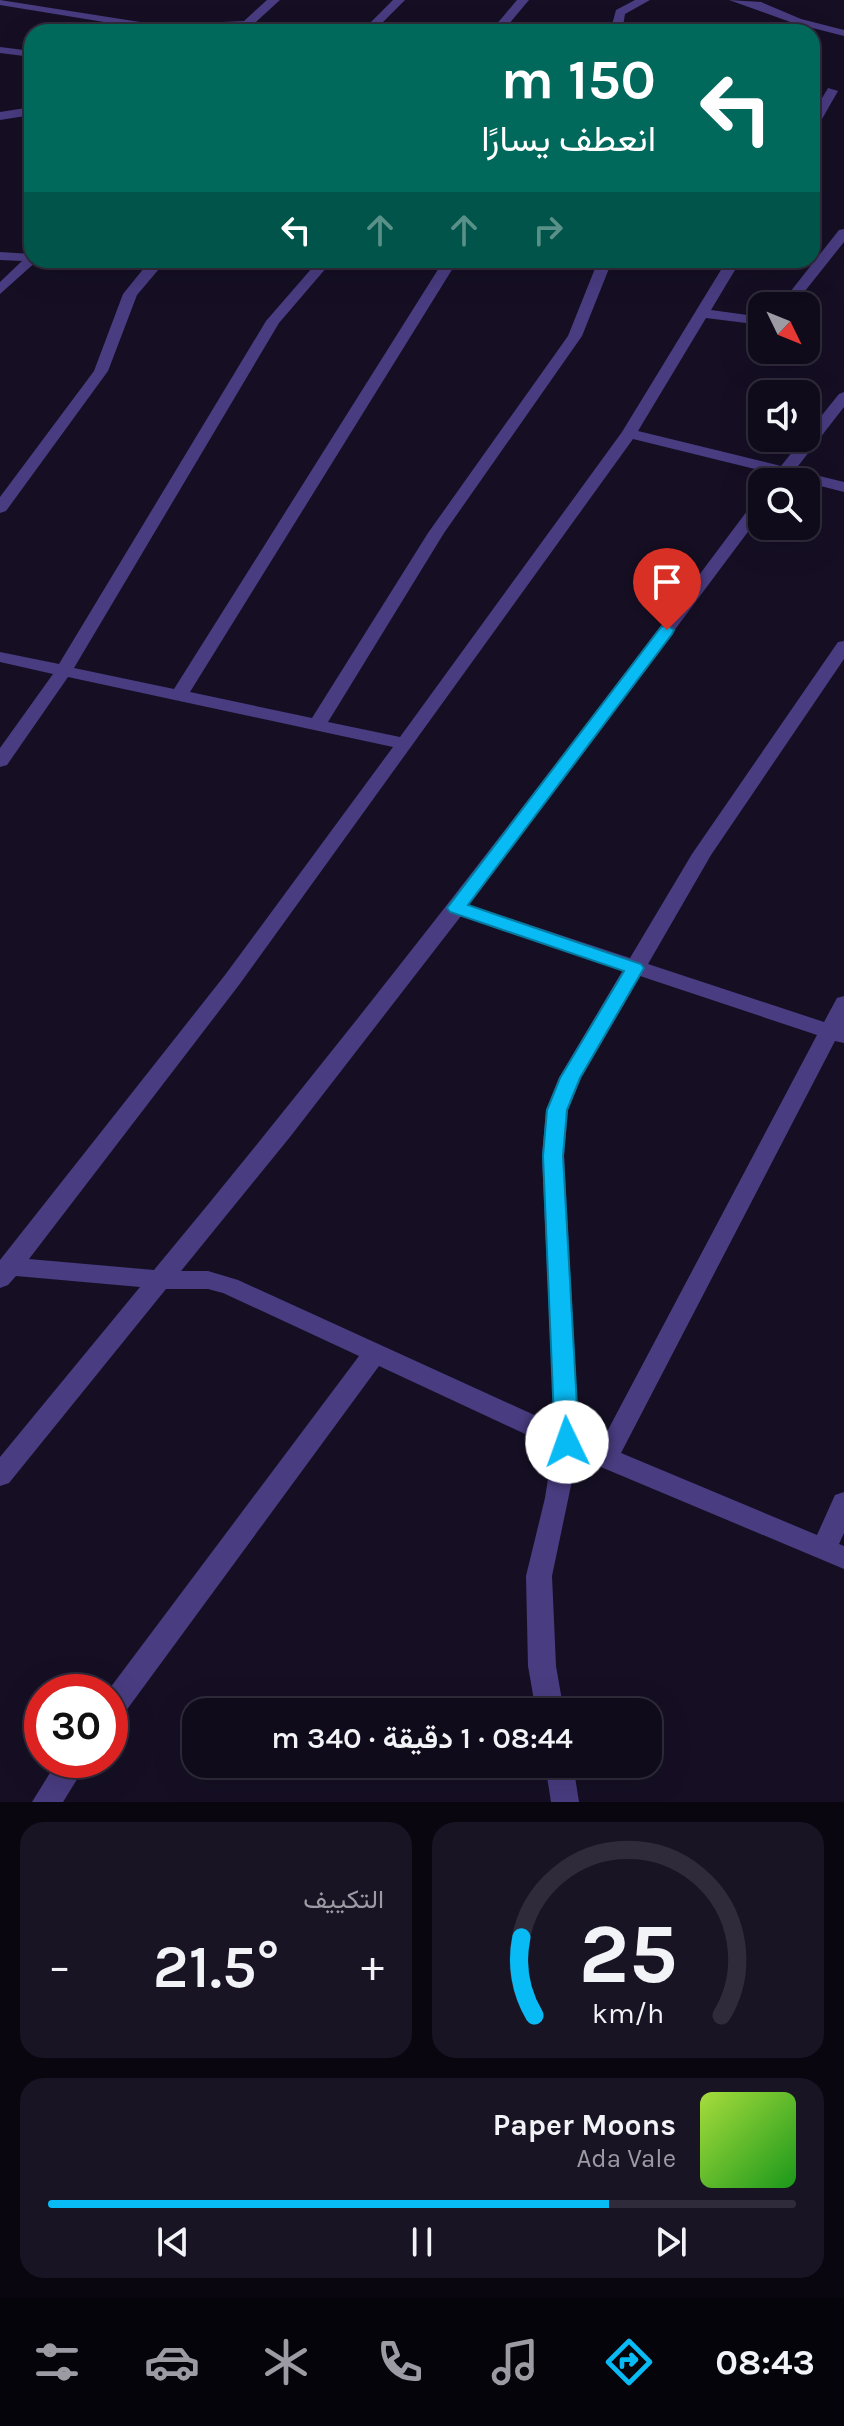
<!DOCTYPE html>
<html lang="ar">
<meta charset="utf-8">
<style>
:root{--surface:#100b1b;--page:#191424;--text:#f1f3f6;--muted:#9c9ba3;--line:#302b3a;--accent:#09bbf5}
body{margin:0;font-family:Karla,Vazirmatn,sans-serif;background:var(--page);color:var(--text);direction:rtl;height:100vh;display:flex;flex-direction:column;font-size:30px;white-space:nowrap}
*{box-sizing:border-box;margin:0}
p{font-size:26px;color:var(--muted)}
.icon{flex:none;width:44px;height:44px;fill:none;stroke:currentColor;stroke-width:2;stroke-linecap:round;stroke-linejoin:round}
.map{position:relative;height:1802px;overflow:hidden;direction:ltr}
.drawer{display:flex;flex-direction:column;gap:20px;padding:20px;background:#09060f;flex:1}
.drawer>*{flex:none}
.guide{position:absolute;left:24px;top:24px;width:796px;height:244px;border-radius:24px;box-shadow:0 8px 32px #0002,0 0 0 2px var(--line);direction:rtl;background:#00695c;color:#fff;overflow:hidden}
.needle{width:52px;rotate:133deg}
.controls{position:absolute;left:748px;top:292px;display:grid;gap:16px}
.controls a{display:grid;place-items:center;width:72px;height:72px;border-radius:16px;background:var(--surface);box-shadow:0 8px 32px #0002,0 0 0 2px var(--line);font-size:40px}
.speed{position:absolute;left:24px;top:1674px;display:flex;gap:16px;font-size:40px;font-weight:700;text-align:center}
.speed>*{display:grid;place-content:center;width:104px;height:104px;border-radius:50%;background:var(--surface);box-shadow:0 8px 32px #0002,0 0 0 2px var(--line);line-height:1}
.speed .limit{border:12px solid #d22;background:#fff;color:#111}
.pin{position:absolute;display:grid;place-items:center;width:68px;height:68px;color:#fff;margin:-82px -34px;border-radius:50% 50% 50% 0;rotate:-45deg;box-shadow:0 0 8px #0007}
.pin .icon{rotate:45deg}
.me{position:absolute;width:88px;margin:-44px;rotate:357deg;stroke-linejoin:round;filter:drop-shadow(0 0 6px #0008)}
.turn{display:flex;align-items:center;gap:28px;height:168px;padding:0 32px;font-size:36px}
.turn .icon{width:104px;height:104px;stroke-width:2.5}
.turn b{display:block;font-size:56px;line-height:68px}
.lanes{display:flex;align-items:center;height:76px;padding:0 32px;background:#0003;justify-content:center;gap:40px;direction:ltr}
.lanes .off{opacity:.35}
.big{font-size:60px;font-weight:600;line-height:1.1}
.drawer .card{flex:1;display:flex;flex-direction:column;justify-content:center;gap:12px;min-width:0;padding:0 28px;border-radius:24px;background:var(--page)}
.drawer .dial{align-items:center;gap:0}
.dial svg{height:208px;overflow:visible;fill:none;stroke:var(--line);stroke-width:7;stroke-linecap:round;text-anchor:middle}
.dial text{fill:var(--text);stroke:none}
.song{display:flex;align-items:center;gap:24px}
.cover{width:96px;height:96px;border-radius:12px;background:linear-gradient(135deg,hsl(80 70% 55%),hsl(120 70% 35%))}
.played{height:8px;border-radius:4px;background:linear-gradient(90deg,var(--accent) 75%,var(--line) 75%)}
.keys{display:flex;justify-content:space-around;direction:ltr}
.heat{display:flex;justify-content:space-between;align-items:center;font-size:44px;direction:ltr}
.drawer .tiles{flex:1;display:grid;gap:20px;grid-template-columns:1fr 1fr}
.card:last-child{grid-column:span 2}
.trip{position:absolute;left:182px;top:1698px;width:480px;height:80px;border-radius:24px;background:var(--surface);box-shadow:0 8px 32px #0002,0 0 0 2px var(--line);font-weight:600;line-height:80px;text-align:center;direction:rtl}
.menu{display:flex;height:128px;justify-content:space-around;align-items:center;background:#06040b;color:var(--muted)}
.menu .icon{width:56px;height:56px}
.menu .current{color:var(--accent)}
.menu b{font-size:36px;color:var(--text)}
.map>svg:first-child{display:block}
</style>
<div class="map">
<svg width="844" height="1802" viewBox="0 0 844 1802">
<rect width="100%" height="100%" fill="#160f24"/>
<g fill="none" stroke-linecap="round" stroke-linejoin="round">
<g fill="#493c81" fill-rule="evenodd">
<polygon points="0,0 159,25 244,21 267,0 280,0 245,32 232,32 236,28 159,31 0,5"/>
<polygon points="393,0 405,0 373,32 361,32"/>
<polygon points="517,0 529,0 502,32 490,32"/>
<polygon points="635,0 650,0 625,14 622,32 610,32 616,10"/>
<polygon points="729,0 761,2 801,19 844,30 844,36 793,23"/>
<polygon points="0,47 32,51 32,57 0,53"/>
<polygon points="828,88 838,91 818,126 812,130 812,115"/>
<polygon points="32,107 32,115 0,120 0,112"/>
<polygon points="844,229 844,242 793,306 779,306 839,230"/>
<polygon points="0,252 32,254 32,260 38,260 0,294 0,282 22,261 0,260"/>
<polygon points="61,260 296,260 289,264 159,269 137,295 108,371 6,511 0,513 0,497 94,371 123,294 144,268 68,264"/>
<path d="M319,260H333L279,323L74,668L174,689L444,260H458L190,692L312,718L428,533L568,336L596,266C571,267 507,274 488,260L612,261L582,336L444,533L328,722L400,737L622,432L727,260H741L711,310L762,317V325L706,318L638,431L781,466L839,394L844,392V407L795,470L844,482V492L789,478L785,482H769L775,474L633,439L239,985L29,1259L154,1270C362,1019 561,760 756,499L762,497V513L469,905L630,958L692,854L838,642L844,641V659L711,855L648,964L824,1022L837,998L844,996V1043L835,1041L621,1453L817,1535L835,1495L844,1492V1533L839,1544L844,1546V1569L577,1457L552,1576L556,1666L564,1712H536L528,1666L526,1576L545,1498L553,1447L379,1366L120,1719L110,1723V1692H107L359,1356L223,1293L208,1289H166L9,1483L0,1486V1457L140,1287L16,1276L8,1285L0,1288V1260L225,975L393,747L68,677L7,765L0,767V748L53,674L0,662V652L59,664L266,321ZM461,916L623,970L559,1078L546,1110L542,1156L554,1424L238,1280L208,1271H181L290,1137ZM640,976L817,1035L600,1445L579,1436L564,1156L568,1110L581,1078Z"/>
<polygon points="58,1760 89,1760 63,1802 32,1802"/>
<polygon points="545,1764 573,1764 579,1802 551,1802"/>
</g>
</g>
<polygon fill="#09bbf5" stroke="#067a9f" stroke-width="2" points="667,625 674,630 672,634 468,905 641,964 644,968 580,1078 567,1110 563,1156 579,1442 575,1449 567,1452 559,1449 555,1442 543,1156 547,1110 560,1078 624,971 450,912 447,908 661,627"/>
</svg>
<div class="controls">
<a><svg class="needle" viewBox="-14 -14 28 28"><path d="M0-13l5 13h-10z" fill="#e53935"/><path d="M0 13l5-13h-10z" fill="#9c9ba3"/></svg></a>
<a><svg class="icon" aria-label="sound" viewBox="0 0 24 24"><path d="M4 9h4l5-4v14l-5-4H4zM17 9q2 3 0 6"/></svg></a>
<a><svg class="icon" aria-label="search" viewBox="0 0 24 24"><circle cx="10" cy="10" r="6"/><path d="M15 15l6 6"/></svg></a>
</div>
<div class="speed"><div class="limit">30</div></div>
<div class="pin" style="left:667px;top:630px;background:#d93025"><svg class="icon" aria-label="arrive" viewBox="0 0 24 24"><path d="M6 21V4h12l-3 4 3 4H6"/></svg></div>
<svg class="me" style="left:567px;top:1442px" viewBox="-20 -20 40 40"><circle r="19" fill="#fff"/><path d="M0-13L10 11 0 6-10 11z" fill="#09bbf5"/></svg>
<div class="trip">08:44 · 1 دقيقة · 340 m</div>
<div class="guide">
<div class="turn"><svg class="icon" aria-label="left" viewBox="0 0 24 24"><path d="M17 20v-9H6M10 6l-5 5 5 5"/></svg><div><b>150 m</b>انعطف يسارًا</div></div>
<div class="lanes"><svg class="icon" aria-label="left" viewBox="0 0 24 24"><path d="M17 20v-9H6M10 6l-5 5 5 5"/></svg><svg class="icon off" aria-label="ahead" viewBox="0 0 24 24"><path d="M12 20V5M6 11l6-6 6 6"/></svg><svg class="icon off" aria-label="ahead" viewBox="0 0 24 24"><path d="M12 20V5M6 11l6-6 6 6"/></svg><svg class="icon off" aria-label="right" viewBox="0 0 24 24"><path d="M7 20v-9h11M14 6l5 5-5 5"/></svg></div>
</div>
</div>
<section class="drawer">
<div class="tiles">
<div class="card dial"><svg viewBox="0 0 100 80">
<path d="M14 69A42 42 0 1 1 86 69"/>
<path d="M14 69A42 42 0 0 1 9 39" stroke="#09bbf5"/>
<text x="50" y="56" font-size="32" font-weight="700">25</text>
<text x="50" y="72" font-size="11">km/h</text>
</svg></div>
<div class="card"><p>التكييف</p>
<div class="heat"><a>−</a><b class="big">21.5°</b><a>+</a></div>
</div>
<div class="card">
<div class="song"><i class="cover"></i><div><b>Paper Moons</b><p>Ada Vale</p></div></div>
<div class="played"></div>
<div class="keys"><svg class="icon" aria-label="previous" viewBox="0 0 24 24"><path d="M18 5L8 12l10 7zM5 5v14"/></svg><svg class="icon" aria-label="pause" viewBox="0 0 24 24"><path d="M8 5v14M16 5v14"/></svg><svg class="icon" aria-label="next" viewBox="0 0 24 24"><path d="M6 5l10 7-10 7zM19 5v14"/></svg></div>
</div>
</div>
</section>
<nav class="menu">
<b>08:43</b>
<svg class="icon current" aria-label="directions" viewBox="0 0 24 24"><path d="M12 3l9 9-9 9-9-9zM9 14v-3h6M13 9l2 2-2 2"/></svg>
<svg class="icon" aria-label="music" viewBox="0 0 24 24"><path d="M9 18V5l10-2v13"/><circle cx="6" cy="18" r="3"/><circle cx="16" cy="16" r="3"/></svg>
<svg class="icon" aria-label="phone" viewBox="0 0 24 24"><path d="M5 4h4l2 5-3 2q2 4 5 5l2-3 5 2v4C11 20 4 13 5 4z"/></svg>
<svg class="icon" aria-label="climate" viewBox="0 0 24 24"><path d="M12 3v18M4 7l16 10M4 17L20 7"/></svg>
<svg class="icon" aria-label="car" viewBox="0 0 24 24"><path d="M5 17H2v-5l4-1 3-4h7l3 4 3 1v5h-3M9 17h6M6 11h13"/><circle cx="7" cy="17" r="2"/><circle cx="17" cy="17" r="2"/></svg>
<svg class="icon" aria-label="filters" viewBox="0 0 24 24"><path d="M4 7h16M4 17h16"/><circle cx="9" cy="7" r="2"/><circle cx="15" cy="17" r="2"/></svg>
</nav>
